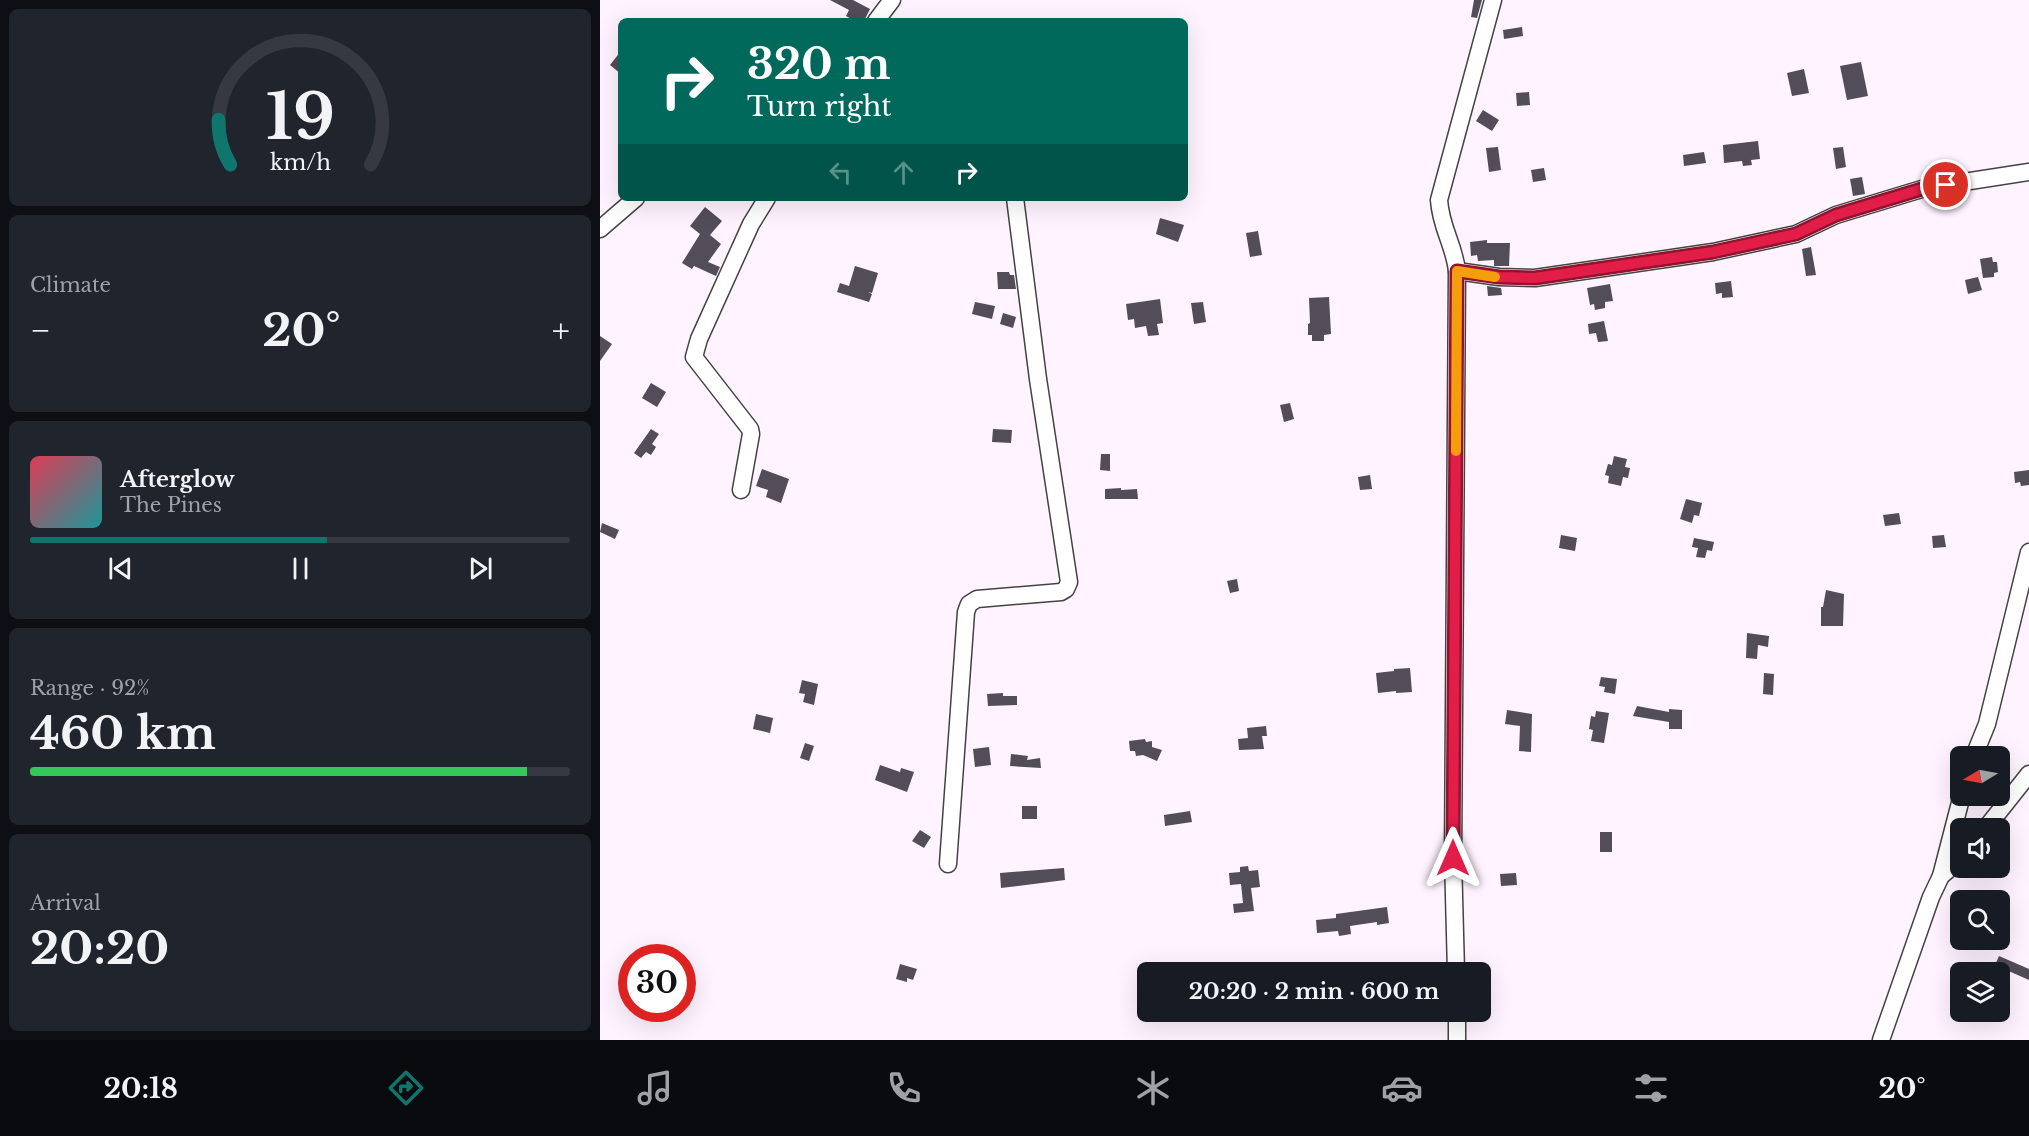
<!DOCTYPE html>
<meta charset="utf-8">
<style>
:root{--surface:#171b24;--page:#20242c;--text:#f1f3f6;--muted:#9ea1a6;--line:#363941;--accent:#0f766e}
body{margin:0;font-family:"Libre Baskerville",serif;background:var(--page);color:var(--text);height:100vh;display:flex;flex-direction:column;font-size:22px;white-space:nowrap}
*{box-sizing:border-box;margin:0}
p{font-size:20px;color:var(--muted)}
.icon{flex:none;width:33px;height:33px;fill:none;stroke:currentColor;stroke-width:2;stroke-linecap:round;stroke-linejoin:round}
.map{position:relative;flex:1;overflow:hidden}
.sheet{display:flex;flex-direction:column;gap:9px;padding:9px;background:#0d0f14;width:600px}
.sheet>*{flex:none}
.hud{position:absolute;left:18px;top:18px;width:570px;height:183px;border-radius:9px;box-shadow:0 6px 24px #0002;background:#00695c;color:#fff;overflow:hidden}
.needle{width:39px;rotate:260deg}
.fabs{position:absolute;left:1350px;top:746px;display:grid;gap:12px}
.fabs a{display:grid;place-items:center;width:60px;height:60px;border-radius:9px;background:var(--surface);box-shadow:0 6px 24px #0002;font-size:30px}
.speed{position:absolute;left:18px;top:944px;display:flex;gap:12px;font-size:30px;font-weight:700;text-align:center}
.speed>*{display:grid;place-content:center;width:78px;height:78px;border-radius:50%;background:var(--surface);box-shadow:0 6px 24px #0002;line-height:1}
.speed .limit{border:9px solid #d22;background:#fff;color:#111}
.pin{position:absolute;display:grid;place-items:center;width:51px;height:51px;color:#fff;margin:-26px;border:3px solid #fff;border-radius:50%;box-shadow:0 2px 6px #0007}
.me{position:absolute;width:66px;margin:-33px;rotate:0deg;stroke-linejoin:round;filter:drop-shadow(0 0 4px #0008)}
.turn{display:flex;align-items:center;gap:21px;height:126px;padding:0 30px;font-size:27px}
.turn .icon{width:78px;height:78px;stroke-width:2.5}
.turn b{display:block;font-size:42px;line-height:51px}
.lanes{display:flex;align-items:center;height:57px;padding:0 30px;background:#0003;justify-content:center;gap:30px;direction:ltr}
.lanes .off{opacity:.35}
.big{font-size:45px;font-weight:800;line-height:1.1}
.sheet .card{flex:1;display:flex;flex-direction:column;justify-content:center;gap:9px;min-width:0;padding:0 21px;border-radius:9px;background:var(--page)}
.sheet .dial{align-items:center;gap:0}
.dial svg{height:156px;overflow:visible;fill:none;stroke:var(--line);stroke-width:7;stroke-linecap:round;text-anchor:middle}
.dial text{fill:var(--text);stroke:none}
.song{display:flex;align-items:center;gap:18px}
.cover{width:72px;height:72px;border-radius:9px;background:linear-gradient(135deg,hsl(350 70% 55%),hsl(180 70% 35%))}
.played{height:6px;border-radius:3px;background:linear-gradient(90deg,var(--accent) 55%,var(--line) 55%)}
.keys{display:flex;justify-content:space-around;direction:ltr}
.heat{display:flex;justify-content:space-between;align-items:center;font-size:33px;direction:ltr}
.charge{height:9px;border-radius:4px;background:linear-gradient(90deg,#34c759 92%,var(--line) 0)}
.trip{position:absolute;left:537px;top:962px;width:354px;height:60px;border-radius:9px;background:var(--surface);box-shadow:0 6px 24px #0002;font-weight:800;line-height:60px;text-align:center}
.menu{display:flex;height:96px;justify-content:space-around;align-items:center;background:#090b0e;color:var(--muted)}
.menu .icon{width:42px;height:42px}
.menu .active{color:var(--accent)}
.menu b{font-size:27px;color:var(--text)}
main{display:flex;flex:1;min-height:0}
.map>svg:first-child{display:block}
</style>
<main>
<section class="sheet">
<div class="card dial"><svg viewBox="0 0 100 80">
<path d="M14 69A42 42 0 1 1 86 69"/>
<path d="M14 69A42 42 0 0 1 8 46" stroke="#0f766e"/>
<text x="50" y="56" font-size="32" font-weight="700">19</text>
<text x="50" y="72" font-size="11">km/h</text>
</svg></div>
<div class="card"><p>Climate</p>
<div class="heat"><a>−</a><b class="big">20°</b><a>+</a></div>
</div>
<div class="card">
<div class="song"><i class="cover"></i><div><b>Afterglow</b><p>The Pines</p></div></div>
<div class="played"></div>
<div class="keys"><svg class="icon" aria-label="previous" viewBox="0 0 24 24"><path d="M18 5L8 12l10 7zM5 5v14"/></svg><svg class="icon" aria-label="pause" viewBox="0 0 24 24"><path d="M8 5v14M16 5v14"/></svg><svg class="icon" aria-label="next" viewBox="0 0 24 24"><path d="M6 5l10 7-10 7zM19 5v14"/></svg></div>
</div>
<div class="card"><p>Range · 92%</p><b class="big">460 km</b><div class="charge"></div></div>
<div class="card"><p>Arrival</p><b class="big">20:20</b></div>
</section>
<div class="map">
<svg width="1429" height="1040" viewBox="0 0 1429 1040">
<rect width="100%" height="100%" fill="#fef3ff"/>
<g fill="#534c59">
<polygon points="230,0 253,0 270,9 265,19 263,18 261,21 255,21 246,16 249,10"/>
<polygon points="874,0 882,0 877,18 871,17"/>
<polygon points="922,27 923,36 904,39 903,30"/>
<polygon points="21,51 21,74 10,65"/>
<polygon points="1261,62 1268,96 1247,100 1240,66"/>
<polygon points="1204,69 1209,93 1192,96 1187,73"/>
<polygon points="929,92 930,105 917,106 916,93"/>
<polygon points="883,110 899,120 892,131 876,121"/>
<polygon points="1158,141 1160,159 1151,160 1152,165 1143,166 1142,161 1124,163 1123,145"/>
<polygon points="898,147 901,170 889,172 886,148"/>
<polygon points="1243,147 1246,167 1236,169 1233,148"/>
<polygon points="1104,152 1106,163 1084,166 1083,155"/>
<polygon points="944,168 946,180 933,182 931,170"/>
<polygon points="1262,177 1265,194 1253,196 1250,179"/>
<polygon points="105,207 122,221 110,235 121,244 108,262 120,267 116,276 94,266 92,269 82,263 100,234 90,226"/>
<polygon points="560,218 584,225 578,242 556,234"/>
<polygon points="658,231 662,255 650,257 646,233"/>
<polygon points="887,240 887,243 910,243 909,266 894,266 894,260 878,261 877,255 871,256 870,242"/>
<polygon points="1211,247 1216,275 1206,276 1202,249"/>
<polygon points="1392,257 1393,262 1397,262 1398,272 1394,273 1394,277 1383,278 1380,259"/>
<polygon points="255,266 278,273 272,293 268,292 272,294 269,302 237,292 240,283 249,286"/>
<polygon points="397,272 409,272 410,275 414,275 416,289 398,289"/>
<polygon points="1378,277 1382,290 1368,294 1365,280"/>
<polygon points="1131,281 1133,297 1122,298 1122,293 1116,294 1115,283"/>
<polygon points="1010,284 1013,301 1005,302 1005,308 995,310 994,304 990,305 987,288"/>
<polygon points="887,286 901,288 902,295 888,296"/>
<polygon points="729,297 731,334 724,335 724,341 712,341 712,335 708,335 708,324 710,323 709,298"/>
<polygon points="560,299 563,323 557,324 559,335 548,336 546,326 535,328 534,319 528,320 526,304"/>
<polygon points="375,302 395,306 392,319 372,314"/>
<polygon points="603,302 606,322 594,324 591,303"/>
<polygon points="403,313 416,317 413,328 400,324"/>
<polygon points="1004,321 1008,341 998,342 996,333 989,334 988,324"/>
<polygon points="0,336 12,344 0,361"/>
<polygon points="51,383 66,392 57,407 42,398"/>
<polygon points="690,403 694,419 684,422 680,405"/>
<polygon points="51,429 59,434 52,444 56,447 51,455 46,452 41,458 34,453"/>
<polygon points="393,429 412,430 411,443 392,442"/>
<polygon points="501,454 510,454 510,471 500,470"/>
<polygon points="1014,456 1027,459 1025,467 1030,468 1028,478 1023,477 1021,486 1008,483 1009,476 1005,475 1008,464 1012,465"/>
<polygon points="162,469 189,479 181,503 166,497 168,490 156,486"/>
<polygon points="1429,470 1429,485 1421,486 1420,482 1415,483 1414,472"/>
<polygon points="770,475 772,489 760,490 758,477"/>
<polygon points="521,488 521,490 537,489 538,499 505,499 505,489"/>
<polygon points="1086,499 1102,503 1099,516 1094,515 1092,523 1080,519"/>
<polygon points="1299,513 1301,524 1285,526 1283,515"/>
<polygon points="2,523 19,530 15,539 0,532"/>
<polygon points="961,535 977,538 975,551 959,548"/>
<polygon points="1344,535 1346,547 1333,548 1332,536"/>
<polygon points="1094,538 1114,542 1112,551 1107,550 1105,558 1096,557 1098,548 1092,547"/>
<polygon points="637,579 639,591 630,593 627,581"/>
<polygon points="1226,590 1244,594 1243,626 1221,626 1221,607 1223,607"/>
<polygon points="1147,633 1169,636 1168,647 1158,645 1157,659 1146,658"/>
<polygon points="810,668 812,692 796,693 796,691 778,693 776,673 794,671 794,669"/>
<polygon points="1164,673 1174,674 1173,695 1163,694"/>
<polygon points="1001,677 1017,679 1015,694 1004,692 1005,687 999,686"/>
<polygon points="202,680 218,684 214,705 203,702 205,694 199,693"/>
<polygon points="403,693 403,696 417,696 417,705 388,706 387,694"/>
<polygon points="1037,706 1069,712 1069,709 1082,710 1082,729 1069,729 1069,722 1033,716"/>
<polygon points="907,710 932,714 931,752 919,751 920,726 905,724"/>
<polygon points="996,711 1009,713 1004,743 991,741 993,730 989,729 991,716 995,717"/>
<polygon points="156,714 173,718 170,733 153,729"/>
<polygon points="666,726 667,736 662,736 664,749 639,750 638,739 648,738 647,728"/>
<polygon points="545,739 546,742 552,741 552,747 562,750 557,761 543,755 536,756 535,751 530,751 529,741"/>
<polygon points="205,743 214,746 209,761 200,758"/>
<polygon points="389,747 391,765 375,767 373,749"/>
<polygon points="411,754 428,756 427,760 440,758 441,768 410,766"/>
<polygon points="280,765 300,772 301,768 314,772 307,792 275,780"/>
<rect x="422" y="806" width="15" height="13"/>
<polygon points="590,811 592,822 565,826 564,815"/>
<polygon points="320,830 331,837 324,848 312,841"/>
<rect x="1000" y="832" width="12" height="20"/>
<polygon points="648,866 649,871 658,870 660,887 651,888 654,911 634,913 633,904 643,903 641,884 630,885 629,873 640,872 640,867"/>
<polygon points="464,868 465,880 401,888 400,873"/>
<polygon points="916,873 917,885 901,886 900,874"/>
<polygon points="787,907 789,923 777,925 777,922 750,926 751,934 739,936 738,931 717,933 716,920 736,918 736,914"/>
<polygon points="1399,956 1429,969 1429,980 1395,965"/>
<polygon points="300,964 317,969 313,980 307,978 307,982 296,979"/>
</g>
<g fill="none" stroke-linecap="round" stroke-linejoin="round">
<g stroke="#434343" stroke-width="19">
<g id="minor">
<polyline points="276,21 292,0"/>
<polyline points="0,229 36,198"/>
<polyline points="857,271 899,277 935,278 1113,252 1196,234 1236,215 1325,188 1429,172"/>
<polyline points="141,490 151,434 150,429 94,357 99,339 151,224 167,198"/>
<polyline points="1374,756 1387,724 1429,552"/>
<polyline points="1386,828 1429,774"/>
<polyline points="348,864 366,612 369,604 377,599 461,592 466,589 469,582 438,379 415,198"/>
<polyline points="1341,876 1362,795"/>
<path d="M856,972L853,858L857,271C854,244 841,229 839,200L893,0"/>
<polyline points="857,1011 857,1040"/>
<polyline points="1281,1040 1331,897 1341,876 1360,860"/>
</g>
</g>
<use href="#minor" stroke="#fff" stroke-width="16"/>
</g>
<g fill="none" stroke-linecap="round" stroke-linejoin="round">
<g stroke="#92132f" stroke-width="15">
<polyline id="route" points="853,858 857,271 899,277 935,278 1113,252 1196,234 1236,215 1325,188 1346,185"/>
</g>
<use href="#route" stroke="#e11d48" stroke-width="10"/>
<polyline stroke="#f59e0b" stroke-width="10" points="856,451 857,271 895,277"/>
</g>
</svg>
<div class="fabs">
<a><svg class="needle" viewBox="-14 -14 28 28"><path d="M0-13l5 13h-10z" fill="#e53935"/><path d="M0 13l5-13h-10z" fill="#9ea1a6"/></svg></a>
<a><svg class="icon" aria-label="sound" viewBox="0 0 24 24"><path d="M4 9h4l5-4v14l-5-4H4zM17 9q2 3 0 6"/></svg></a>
<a><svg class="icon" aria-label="search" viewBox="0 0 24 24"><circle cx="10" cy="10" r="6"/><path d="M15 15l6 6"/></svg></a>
<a><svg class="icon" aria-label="layers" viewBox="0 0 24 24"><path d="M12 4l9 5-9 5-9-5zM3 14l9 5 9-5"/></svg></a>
</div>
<div class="speed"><div class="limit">30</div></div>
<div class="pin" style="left:1346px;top:185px;background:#d93025"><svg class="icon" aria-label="arrive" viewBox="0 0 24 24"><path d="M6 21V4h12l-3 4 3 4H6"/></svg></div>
<svg class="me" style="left:853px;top:858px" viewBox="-20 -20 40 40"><path d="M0-17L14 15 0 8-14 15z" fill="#e11d48" stroke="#fff" stroke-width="4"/></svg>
<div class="trip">20:20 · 2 min · 600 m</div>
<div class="hud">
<div class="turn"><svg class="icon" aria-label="right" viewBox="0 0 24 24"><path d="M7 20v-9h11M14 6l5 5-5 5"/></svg><div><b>320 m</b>Turn right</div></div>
<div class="lanes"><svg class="icon off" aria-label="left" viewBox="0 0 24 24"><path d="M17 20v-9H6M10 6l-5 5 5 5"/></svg><svg class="icon off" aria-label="ahead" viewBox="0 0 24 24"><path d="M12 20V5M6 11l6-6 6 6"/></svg><svg class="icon" aria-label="right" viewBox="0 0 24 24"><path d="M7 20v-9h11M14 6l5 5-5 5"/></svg></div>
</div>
</div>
</main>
<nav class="menu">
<b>20:18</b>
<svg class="icon active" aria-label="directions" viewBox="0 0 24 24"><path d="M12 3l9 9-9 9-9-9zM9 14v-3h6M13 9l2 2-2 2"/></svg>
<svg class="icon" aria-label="music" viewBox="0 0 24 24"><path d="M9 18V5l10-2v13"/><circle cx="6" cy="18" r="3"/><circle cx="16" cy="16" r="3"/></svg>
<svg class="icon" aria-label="phone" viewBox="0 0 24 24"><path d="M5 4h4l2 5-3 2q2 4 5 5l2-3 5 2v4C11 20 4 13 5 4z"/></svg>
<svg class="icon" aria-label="climate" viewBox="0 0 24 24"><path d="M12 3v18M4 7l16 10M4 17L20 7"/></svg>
<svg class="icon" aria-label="car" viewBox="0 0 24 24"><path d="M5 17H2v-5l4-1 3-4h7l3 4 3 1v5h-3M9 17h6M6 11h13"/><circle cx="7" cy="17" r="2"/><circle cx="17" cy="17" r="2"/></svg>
<svg class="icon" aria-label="filters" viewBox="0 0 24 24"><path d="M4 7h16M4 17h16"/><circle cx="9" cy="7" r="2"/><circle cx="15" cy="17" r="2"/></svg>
<b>20°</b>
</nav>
